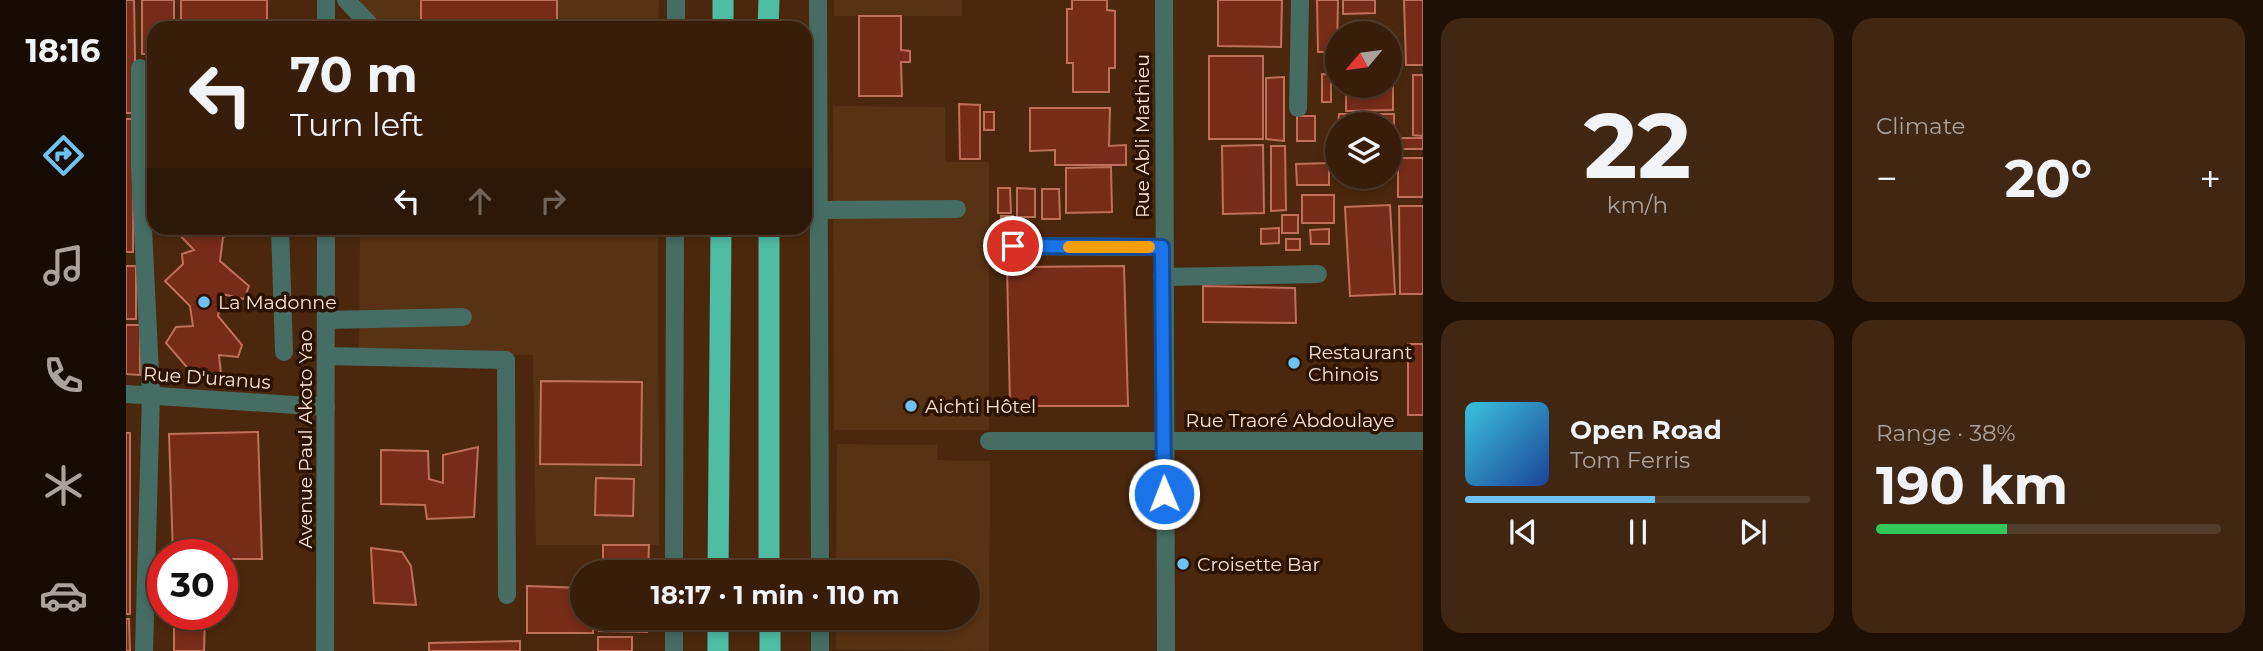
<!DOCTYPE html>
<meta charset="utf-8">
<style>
:root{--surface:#381e0a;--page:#3f2713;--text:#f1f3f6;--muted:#aba29c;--line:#523c2b;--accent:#6dc2f3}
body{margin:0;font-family:Montserrat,sans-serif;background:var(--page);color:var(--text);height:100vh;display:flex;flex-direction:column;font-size:26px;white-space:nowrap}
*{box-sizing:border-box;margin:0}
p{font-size:23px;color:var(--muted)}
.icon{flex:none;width:38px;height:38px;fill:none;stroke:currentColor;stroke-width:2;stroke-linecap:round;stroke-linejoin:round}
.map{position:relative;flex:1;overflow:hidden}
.details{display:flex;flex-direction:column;gap:18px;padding:18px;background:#1f1006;width:840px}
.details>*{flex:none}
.guide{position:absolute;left:21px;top:21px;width:665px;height:214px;border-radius:21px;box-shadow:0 4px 10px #0003,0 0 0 2px var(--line);background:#381e0a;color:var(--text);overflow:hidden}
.needle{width:46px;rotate:241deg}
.tools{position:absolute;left:1199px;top:21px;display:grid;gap:14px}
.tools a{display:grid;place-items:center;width:77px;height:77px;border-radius:50%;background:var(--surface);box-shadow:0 4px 10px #0003,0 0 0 2px var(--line);font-size:35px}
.speed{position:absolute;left:21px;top:539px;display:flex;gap:14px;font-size:35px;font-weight:700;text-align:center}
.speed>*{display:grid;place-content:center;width:91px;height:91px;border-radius:50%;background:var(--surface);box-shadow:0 4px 10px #0003,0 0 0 2px var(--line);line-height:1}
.speed .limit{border:10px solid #d22;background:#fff;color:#111}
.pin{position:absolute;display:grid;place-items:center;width:60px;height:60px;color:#fff;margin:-30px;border:4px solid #fff;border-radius:50%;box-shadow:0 2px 7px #0007}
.me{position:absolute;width:77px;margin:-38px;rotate:359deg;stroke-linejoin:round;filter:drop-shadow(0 0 5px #0008)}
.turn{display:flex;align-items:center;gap:24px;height:147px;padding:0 28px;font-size:32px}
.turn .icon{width:91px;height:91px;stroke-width:2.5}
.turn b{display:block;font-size:49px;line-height:60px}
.lanes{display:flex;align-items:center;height:66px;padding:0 28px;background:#0003;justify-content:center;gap:35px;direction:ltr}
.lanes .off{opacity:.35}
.big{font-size:52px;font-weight:700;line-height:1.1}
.details .card{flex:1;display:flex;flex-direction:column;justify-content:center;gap:10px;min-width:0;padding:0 24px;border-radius:21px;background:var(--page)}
.details .dial{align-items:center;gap:0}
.dial b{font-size:91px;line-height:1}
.song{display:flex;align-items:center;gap:21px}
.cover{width:84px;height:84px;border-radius:10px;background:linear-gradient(135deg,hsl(190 70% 55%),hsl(220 70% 35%))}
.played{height:7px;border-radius:4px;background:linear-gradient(90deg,var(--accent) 55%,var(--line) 55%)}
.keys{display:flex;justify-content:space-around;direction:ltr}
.heat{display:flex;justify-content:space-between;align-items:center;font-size:38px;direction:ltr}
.charge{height:10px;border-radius:5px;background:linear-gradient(90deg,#34c759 38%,var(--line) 0)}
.details .tiles{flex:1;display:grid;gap:18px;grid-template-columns:repeat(2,1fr)}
.trip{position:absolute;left:444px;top:560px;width:410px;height:70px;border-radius:35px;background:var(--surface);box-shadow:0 4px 10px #0003,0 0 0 2px var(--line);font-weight:700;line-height:70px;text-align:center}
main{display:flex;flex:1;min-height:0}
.menu{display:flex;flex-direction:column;width:126px;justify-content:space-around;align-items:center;background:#160c04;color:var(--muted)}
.menu .icon{width:49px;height:49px}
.menu .current{color:var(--accent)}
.menu b{font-size:32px;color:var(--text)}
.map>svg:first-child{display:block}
</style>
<main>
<nav class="menu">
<b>18:16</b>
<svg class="icon current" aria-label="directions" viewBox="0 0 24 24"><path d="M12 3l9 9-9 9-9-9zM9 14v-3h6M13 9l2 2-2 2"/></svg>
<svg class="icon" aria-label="music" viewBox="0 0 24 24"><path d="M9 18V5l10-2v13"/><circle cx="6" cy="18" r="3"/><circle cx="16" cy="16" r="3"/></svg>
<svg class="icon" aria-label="phone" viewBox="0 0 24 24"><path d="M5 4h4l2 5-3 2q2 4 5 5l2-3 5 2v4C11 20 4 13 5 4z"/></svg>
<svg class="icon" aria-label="climate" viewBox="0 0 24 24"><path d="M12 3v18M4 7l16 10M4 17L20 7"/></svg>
<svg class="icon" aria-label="car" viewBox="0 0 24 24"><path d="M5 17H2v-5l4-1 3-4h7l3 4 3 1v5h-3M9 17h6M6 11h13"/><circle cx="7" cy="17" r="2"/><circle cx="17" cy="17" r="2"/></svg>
</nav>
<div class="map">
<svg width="1297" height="651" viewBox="0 0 1297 651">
<rect width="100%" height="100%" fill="#4b280d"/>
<g fill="#583214">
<polygon points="234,0 533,0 532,28 234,28"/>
<rect x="708" y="0" width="128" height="16"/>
<polygon points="23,69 28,69 28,178 24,178"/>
<polygon points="707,106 819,107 819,162 863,162 863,430 708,430"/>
<polygon points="234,228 532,228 533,545 410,545 407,355 233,353"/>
<polygon points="711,444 811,445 811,460 864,461 863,651 710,649 710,618 842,618 842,572 710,572"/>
</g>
<g fill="#762c19" stroke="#c06f5a" stroke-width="2">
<polygon points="0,0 8,0 10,113 0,113"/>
<polygon points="16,0 48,0 48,28 28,28 28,54 16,54"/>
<rect x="55" y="0" width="86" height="28"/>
<rect x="295" y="0" width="136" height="28"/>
<polygon points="946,0 981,0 981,10 989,11 989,68 983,68 983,92 947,92 947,63 941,63 941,9 946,9"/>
<polygon points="1092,0 1156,0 1155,47 1092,46"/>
<polygon points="1191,0 1212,0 1211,52 1192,52"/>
<polygon points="1217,0 1249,0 1249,13 1217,14"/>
<polygon points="1278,0 1297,0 1297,65 1280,65"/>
<polygon points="733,16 775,16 775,50 784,51 784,62 775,62 776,96 733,96"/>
<rect x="1264" y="42" width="7" height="30"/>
<rect x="1083" y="56" width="54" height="83"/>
<polygon points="1196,74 1205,75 1205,102 1196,102"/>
<polygon points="1287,75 1297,75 1297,136 1287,135"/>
<polygon points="1158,77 1158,141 1140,139 1140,78"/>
<polygon points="1264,81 1267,81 1267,110 1220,111 1220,86 1264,86"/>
<polygon points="833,104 854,105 854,159 834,159"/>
<polygon points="904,108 984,108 983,146 1000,145 1000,165 929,165 929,150 904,151"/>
<rect x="858" y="112" width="10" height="18"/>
<polygon points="1213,114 1268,114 1268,138 1264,138 1264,124 1212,124"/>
<rect x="1171" y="116" width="18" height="25"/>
<polygon points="0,119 8,119 7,252 0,252"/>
<rect x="1274" y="138" width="23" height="11"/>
<polygon points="1137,145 1138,213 1097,214 1096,146"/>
<polygon points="1145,146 1159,146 1160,210 1145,211"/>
<rect x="1272" y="158" width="25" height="39"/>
<polygon points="1203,163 1203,185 1171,185 1170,164"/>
<polygon points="985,167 986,212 940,213 940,168"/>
<polygon points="872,188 884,188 885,213 872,213"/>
<polygon points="891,188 909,189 909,217 891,217"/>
<polygon points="916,189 933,189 934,219 916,219"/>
<rect x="1176" y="195" width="32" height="28"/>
<polygon points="1264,205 1269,294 1224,296 1219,207"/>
<polygon points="1273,206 1297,206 1297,294 1274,294"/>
<rect x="1156" y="215" width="16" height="18"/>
<polygon points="875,216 887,216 887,228 876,228"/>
<polygon points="47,228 124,229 97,237 94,261 123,286 118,299 96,294 92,316 116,345 112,357 93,355 95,374 65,372 40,343 50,327 67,326 64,306 39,281 57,264 56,254 68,250"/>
<polygon points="1153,228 1153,243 1135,244 1135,229"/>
<polygon points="1203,229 1203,244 1185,244 1184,230"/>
<rect x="1160" y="239" width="14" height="11"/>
<rect x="0" y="266" width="10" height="53"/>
<polygon points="998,266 1002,406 884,406 881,267"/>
<polygon points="1077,286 1169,288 1170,323 1077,322"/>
<polygon points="0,325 14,325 14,375 0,374"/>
<rect x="1282" y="344" width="15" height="71"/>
<polygon points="415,381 516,382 515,465 414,464"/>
<polygon points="132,432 136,559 96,559 96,555 47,555 43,434"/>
<rect x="0" y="433" width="4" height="181"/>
<polygon points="352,447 348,517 301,519 299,505 255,504 255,450 302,451 303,479 317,483 317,455"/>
<polygon points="470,478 508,479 507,516 469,515"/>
<polygon points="477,545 523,545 522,572 477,572"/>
<polygon points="245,548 276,552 285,566 290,605 248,603"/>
<polygon points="401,586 457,588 457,618 467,618 467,633 401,633"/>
<polygon points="48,614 79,614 78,651 48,651"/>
<polygon points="474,618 521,618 521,632 473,631"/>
<polygon points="0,619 3,619 4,651 0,651"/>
<rect x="472" y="637" width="34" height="14"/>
<polygon points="394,641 394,651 303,651 303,643"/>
</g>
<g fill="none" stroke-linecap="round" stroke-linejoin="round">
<g stroke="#456d63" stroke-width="18">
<polyline points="200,0 200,28"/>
<polyline points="220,0 247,28"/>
<polyline points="692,0 694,572"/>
<polyline points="1038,0 1040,651"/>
<polyline points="550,28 550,0"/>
<polyline points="14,68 14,166 25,394 18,651"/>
<polyline points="1172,108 1174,0"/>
<polyline points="693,210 831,209"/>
<polyline points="154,228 158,352"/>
<polyline points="887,246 1036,247"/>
<polyline points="1036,277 1192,274"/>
<polyline points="200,320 337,317"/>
<polyline points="200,356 380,360 381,595"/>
<polyline points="0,394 200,407"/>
<polyline points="863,441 1297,441"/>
<polyline points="548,572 549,228"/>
<polyline points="694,618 694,651"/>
<polyline points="199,651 200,228"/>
<polyline points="548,651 548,618"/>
</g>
<g stroke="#4fbda4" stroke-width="21">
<polyline points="597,28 597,0"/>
<polyline points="642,28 643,0"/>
<polyline points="643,228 643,572"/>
<polyline points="592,572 595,228"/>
<polyline points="644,618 644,651"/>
<polyline points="592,651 592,618"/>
</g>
</g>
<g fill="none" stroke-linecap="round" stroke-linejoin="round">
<g stroke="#114b97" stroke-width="18">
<polyline id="route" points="887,246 1036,247 1038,494"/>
</g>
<use href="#route" stroke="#1a73e8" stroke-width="12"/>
<polyline stroke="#f59e0b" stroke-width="12" points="943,247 1023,247"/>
</g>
<g fill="#6dc2f3" stroke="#2c1200" stroke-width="2.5">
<circle cx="78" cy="302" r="7"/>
<circle cx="1168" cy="363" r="7"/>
<circle cx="785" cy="406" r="7"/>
<circle cx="1057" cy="564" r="7"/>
</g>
<g text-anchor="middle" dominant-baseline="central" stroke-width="7" stroke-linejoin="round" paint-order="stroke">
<g font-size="19" fill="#fae3d4" stroke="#2c1200">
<text transform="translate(1016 136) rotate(-90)">Rue Abli Mathieu</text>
<text transform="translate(81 378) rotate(4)">Rue D'uranus</text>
<text x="1164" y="420">Rue Traoré Abdoulaye</text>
<text transform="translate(179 439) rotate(-90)">Avenue Paul Akoto Yao</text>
</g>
<g font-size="19" fill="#fae3d4" stroke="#2c1200" text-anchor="start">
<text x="92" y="302">La Madonne</text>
<text x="1182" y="352">Restaurant<tspan x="1182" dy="22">Chinois</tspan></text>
<text x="799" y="406">Aichti Hôtel</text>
<text x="1071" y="564">Croisette Bar</text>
</g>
</g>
</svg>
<div class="tools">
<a><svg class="needle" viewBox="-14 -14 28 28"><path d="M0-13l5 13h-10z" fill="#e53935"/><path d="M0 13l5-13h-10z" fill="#aba29c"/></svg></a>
<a><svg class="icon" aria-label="layers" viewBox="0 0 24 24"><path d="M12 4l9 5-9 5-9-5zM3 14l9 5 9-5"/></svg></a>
</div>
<div class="speed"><div class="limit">30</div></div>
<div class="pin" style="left:887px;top:246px;background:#d93025"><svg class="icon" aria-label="arrive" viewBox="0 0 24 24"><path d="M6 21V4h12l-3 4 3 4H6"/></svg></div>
<svg class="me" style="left:1038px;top:494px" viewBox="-20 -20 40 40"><circle r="17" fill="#1a73e8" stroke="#fff" stroke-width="3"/><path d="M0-11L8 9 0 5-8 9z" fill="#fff"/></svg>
<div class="trip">18:17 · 1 min · 110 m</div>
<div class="guide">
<div class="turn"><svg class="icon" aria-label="left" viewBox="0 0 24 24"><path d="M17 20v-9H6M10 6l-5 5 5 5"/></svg><div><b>70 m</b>Turn left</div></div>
<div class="lanes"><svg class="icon" aria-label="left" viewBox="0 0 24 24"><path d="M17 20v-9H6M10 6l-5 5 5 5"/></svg><svg class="icon off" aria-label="ahead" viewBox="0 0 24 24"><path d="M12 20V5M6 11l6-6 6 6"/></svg><svg class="icon off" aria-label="right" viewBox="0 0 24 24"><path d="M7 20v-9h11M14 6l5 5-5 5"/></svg></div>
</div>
</div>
<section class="details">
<div class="tiles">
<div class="card dial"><b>22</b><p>km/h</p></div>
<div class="card"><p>Climate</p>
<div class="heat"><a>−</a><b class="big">20°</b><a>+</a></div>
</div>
<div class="card">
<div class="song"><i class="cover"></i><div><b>Open Road</b><p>Tom Ferris</p></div></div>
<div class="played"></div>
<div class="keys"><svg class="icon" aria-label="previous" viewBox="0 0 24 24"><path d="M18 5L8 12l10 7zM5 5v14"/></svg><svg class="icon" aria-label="pause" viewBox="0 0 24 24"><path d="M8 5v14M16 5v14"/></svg><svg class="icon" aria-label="next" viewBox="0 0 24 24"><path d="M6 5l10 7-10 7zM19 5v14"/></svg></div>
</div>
<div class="card"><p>Range · 38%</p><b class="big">190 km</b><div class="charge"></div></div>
</div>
</section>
</main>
